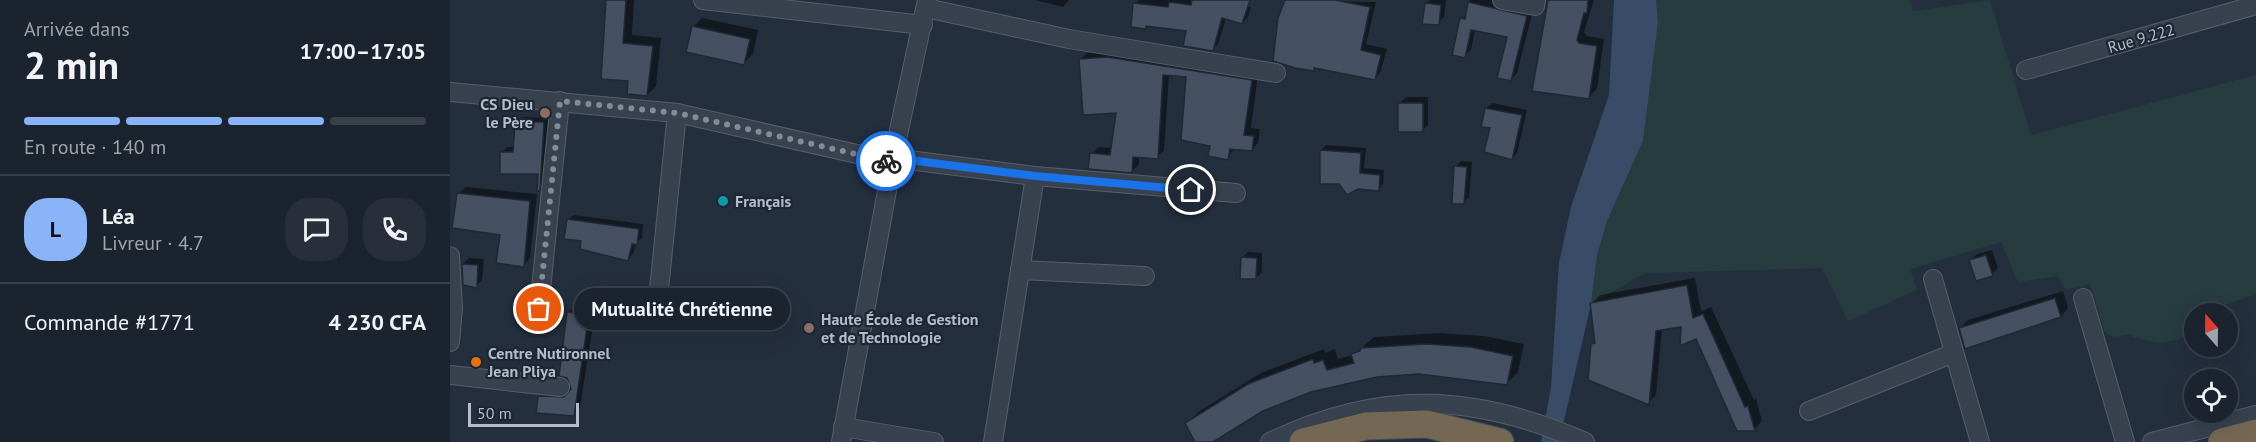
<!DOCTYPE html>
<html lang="fr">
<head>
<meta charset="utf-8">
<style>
  body { margin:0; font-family:"PT Sans",sans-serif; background:#282f3a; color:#f1f3f6; height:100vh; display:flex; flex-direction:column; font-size:22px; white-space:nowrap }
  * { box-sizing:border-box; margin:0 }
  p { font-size:20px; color:#a0a4aa }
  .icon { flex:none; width:33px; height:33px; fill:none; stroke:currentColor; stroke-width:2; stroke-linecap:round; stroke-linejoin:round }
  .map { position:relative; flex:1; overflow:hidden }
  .side { display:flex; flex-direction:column; background:#1b232e; width:450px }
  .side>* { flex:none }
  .needle { width:39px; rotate:340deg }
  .controls { position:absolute; left:1734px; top:303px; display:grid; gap:12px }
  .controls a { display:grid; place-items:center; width:54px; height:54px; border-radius:50%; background:#1b232e; box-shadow:0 6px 24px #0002,0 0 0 2px #39404a; font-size:30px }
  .scale { position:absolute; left:18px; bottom:15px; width:111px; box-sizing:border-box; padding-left:6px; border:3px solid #b4bcc9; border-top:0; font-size:16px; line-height:21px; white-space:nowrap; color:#b4bcc9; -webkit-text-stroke:4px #1d2633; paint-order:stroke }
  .pin { position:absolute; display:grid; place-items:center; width:51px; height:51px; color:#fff; margin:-26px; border:3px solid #fff; border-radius:50%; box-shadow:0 2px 6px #0007 }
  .courier { position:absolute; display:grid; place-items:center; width:60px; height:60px; margin:-30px; border:4px solid #1a73e8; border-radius:50%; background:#fff; color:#222; box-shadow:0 2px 8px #0007 }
  .bubble { position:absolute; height:42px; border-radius:21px; background:#1b232e; box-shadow:0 6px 24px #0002,0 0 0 2px #39404a; font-size:20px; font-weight:700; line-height:42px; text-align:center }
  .headline em { font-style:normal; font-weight:700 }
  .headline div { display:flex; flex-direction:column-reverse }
  .headline { display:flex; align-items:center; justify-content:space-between; height:102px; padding:0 24px }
  h1 { font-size:39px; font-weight:700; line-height:45px }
  .bar { display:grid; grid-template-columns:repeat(4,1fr); gap:9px 6px; align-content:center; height:72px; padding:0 24px }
  .bar i { height:8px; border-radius:4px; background:#39404a }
  .bar .on { background:#8ab4f8 }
  .bar p { grid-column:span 4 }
  .line { display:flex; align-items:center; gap:15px; padding:0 24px; border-top:2px solid #39404a }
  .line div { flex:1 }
  .round { display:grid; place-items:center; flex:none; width:63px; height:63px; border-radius:24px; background:#282f3a }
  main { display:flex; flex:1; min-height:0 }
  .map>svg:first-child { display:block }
  .green { fill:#263c3f }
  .water { fill:#394c67 }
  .shadow { fill:#0007 }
  .building { fill:#455162; stroke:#1f2835; stroke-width:1.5 }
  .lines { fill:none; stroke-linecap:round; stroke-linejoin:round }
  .minor-casing { stroke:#565f6c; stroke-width:20 }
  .highway-casing { stroke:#434c59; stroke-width:29 }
  .minor { stroke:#38414e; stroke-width:18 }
  .highway { stroke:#746855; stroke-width:27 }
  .done { stroke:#828b98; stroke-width:6; stroke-dasharray:0 10.8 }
  .route { stroke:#1a73e8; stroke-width:8 }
  .education-dot { fill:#8d6e63; stroke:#1d2633; stroke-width:2 }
  .culture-dot { fill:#0f9aa8; stroke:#1d2633; stroke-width:2 }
  .food-dot { fill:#e8710a; stroke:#1d2633; stroke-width:2 }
  .labels { text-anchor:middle; stroke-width:4.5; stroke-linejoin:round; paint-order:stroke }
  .street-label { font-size:16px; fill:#b4bcc9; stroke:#1d2633 }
  .poi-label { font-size:16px; font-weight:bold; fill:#b4bcc9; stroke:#1d2633; text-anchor:start }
</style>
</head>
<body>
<main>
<section class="side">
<div class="headline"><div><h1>2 min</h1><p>Arrivée dans</p></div><em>17:00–17:05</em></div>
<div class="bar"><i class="on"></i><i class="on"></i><i class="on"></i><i></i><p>En route · 140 m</p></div>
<div class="line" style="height:108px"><b class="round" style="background:#8ab4f8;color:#111">L</b><div><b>Léa</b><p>Livreur · 4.7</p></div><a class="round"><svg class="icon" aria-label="chat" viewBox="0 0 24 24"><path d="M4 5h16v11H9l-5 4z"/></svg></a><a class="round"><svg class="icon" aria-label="phone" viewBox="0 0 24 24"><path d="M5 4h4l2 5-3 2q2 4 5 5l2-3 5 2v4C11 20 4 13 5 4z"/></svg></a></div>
<div class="line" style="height:78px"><div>Commande #1771</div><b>4 230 CFA</b></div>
</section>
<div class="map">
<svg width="1806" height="442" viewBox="0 0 1806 442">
  <rect width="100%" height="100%" fill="#242f3e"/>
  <path class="green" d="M1206 0H1461L1463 11 1540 0 1581 135 1806 75V294L1768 307 1764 313 1744 314V332L1726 340 1706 343 1678 335 1664 337 1655 333 1640 284 1616 290 1608 276 1568 282 1551 242 1460 269 1467 290 1398 321 1372 268 1195 273 1141 304 1147 257 1157 221 1193 141 1208 22Z"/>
  <path class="water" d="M1164 0H1206L1208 22 1193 141 1157 221 1147 256 1141 304 1109 442H1091L1101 387 1109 263 1121 207 1159 95Z"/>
  <g class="shadow">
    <path d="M158 0H184L182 35 211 38 206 86 197 95 180 79Z"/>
    <path d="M585 0H619L613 7Z"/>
    <path d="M689 0H748L801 7 798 17 792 23 776 18 768 44 762 50 738 29 698 24 695 27 685 4Z"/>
    <path d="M836 0 926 2 916 44 937 49 930 73 924 79 866 67 863 70Z"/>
    <path d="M980 0H996L994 17 988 23 976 3Z"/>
    <path d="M1020 0H1049L1083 10 1067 73 1061 80 1059 36 1025 30 1021 50 1014 56 1012 19 1018 13Z"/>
    <path d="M1097 0H1144L1134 32 1137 36 1154 39 1147 89 1139 97Z"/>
    <path d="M252 18 308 30 303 54 294 63 243 27Z"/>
    <path d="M666 51 808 73 801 128 810 129 808 143 801 150 785 148 777 158 762 144 737 76 719 74 714 150 707 158 689 156V164L682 171 641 154 649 147 662 148 668 111 630 60 637 53Z"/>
    <path d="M956 97H978V125L972 131 950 103Z"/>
    <path d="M1042 103 1077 110 1067 153 1061 159 1042 127 1036 109Z"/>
    <path d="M72 117 99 118 94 184 89 189 90 172 52 153 57 147H65L67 123Z"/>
    <path d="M876 145 916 148 914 168 934 170 933 184 928 189 907 187 871 150Z"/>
    <path d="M1011 161 1022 162 1019 197 1013 203 1006 167Z"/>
    <path d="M16 187 87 194 80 258 73 266 52 234 8 194Z"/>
    <path d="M124 215 193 224 192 238 186 243 183 254 178 259 133 239 118 220Z"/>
    <path d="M1542 250 1548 268 1542 274 1521 260 1527 254Z"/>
    <path d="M798 252 812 253V272L806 278 792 258Z"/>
    <path d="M19 258 34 259 32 280 26 286 13 264Z"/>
    <path d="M1245 278 1251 311 1261 307 1304 400 1306 399 1312 421 1304 429 1247 337 1232 325 1212 328 1206 395 1198 403 1143 345 1146 341 1142 303 1150 295Z"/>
    <path d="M141 286 180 290 178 309 172 315 145 313 130 407 123 415 90 397 97 389 121 391 118 312 126 305 134 306 135 292Z"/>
    <path d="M1613 291 1618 308 1611 316 1510 328 1518 320Z"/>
    <path d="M989 333 1034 336 1074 344 1068 372 1057 383 969 373 927 376 878 385 813 410 760 442H747L737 423 748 412 811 373 874 349 875 353 885 349 888 359 903 355 924 337Z"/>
  </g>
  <g class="building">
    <path d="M156 0H176L173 43 203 46 197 96 177 94 178 81 151 79Z"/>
    <path d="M742 0H800L792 24 772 18 763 51 733 46 736 31 696 26V29L681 27 683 3 718 7 719 2 741 5Z"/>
    <path d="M835 0H885L920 7 911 50 931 55 925 80 864 68V71L845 68 823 61 828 18Z"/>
    <path d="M1098 0H1138L1137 13H1134L1127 40 1129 43 1147 46 1139 99 1082 91Z"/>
    <path d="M1018 2 1077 16 1061 81 1047 78 1057 37 1021 30 1015 58 1002 55 1010 18 1015 19Z"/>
    <path d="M975 3 991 5 989 25 972 24Z"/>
    <path d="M242 26 300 39 294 65 236 52Z"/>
    <path d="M657 57 802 80 794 135 804 136 802 151 780 149 778 160 758 156 760 146 731 140 736 77 713 75 708 159 683 157 682 173 638 169 640 153 660 155 666 113 633 115 629 59Z"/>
    <rect x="948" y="103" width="25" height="29"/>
    <path d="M1035 108 1072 115 1062 160 1034 152 1040 128 1031 127Z"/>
    <path d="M65 122H94L90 191H87L88 174H50V152H63Z"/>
    <path d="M870 150 911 153 910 173 930 175 929 191 908 189 897 195 889 184H870Z"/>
    <path d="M1004 166 1017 167 1014 204H1002Z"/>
    <path d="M7 193 80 201 74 267 46 263 50 235 2 228Z"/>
    <path d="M117 219 189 229 187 245 182 244 178 261 130 249 131 241 114 239Z"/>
    <path d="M1536 255 1543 276 1526 281 1519 260Z"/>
    <path d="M791 257 807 258 806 279H790Z"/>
    <path d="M12 264 28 265 27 288 13 285Z"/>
    <path d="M1237 285 1243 318 1253 314 1295 407 1298 406 1305 431H1287L1246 339 1230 346 1231 327 1206 331 1199 405 1138 380 1141 344 1145 343 1140 303Z"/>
    <path d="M134 291 174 295 172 317 132 313Z"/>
    <path d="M1605 298 1611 317 1515 349 1509 328Z"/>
    <path d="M117 312 139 314 124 416 86 413 88 396 114 397 121 389 117 378 109 376Z"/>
    <path d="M976 344 1021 347 1063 356 1057 385 969 374 927 377 861 392 813 411 763 442H745L735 423 798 384 863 359 864 363 873 360 877 370 904 363 901 354 910 351 911 348Z"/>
  </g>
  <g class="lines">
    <g class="minor-casing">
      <g id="minor">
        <path d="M253 0 473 25"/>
        <path d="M1052 0 1085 6 1086 0"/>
        <path d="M476 8 619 39 826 73"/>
        <path d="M1576 70 1806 5"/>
        <path d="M0 92 227 113 442 162"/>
        <path d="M443 158 585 176 786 193"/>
        <path d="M0 256 3 308 0 342"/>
        <path d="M570 270 695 276"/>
        <path d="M1483 279 1530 442"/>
        <path d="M1633 298 1675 442"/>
        <path d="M89 309 110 101"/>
        <path d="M207 309 227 113"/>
        <path d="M0 375 110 387"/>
        <path d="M1359 411 1504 353"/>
        <path d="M393 427 484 442"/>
        <path d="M391 442 443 158 477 0"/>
        <path d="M543 442 585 176"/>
        <path d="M820 442C930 389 1024 393 1135 442"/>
        <path d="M1702 442 1806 415"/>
      </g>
    </g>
    <g class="highway-casing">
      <g id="highway">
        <path d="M853 442 916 426 977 424 1050 442"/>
        <path d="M1772 442 1806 433"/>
      </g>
    </g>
    <use href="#minor" class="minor"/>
    <use href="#highway" class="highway"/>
  </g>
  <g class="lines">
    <path class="done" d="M89 309 110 101 227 113 436 161"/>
    <path class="route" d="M436 161 442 162 443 158 585 176 741 190"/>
  </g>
  <g class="education-dot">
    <circle cx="95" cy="113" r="6"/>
    <circle cx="359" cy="328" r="6"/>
  </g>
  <circle class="culture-dot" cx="273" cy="201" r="6"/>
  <circle class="food-dot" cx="26" cy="362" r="6"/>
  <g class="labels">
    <g class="street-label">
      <text transform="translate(1691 38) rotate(-16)" y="6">Rue 9.222</text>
    </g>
    <g class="poi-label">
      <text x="83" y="110" text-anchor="end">CS Dieu<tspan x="83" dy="18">le Père</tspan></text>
      <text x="285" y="207">Français</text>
      <text x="371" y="325">Haute École de Gestion<tspan x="371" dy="18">et de Technologie</tspan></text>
      <text x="38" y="359">Centre Nutironnel<tspan x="38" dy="18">Jean Pliya</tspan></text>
    </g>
  </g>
</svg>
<div class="controls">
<a><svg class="needle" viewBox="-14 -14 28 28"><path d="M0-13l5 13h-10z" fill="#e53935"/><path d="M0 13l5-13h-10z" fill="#a0a4aa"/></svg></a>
<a><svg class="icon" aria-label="locate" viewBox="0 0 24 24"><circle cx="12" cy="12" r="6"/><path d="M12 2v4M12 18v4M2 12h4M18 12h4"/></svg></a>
</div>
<div class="scale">50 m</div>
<div class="pin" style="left:89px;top:309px;background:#ea580c"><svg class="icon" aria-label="bag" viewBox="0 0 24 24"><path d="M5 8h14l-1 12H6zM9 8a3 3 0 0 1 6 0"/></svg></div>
<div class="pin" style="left:741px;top:190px;background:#1f2937"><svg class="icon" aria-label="home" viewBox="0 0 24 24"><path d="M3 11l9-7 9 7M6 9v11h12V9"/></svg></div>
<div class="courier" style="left:436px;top:161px"><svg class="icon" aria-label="bike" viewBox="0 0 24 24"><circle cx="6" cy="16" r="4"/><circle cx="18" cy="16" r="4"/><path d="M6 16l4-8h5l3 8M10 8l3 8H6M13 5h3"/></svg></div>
<div class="bubble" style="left:124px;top:288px;width:216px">Mutualité Chrétienne</div>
</div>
</main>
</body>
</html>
